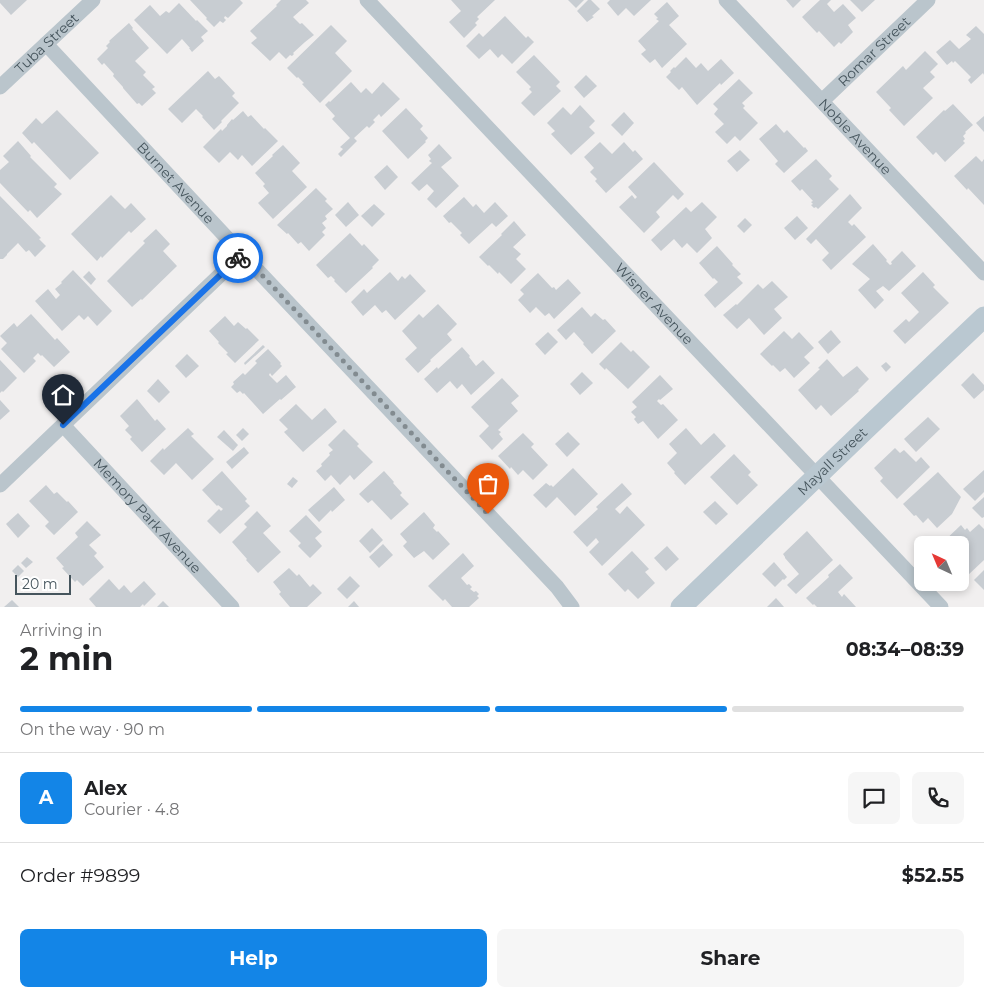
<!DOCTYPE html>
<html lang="en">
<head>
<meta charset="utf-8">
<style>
  body { margin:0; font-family:Montserrat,sans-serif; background:#f6f6f6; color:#202124; height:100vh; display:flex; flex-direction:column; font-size:19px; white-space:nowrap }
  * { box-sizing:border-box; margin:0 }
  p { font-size:16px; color:#757577 }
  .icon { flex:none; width:28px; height:28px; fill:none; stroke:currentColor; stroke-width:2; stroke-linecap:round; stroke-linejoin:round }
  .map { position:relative; height:607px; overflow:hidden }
  .panel { display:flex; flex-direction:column; background:#fff; flex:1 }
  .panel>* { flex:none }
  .needle { width:32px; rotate:316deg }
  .buttons { position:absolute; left:914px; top:536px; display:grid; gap:10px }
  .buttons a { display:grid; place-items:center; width:55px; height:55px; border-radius:8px; background:#fff; box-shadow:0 2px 8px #0003; font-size:25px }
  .scale { position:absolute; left:15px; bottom:12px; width:56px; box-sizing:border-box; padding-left:5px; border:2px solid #46555d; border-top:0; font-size:14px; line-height:18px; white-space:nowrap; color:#46555d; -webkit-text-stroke:4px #fff; paint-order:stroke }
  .pin { position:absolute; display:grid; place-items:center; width:42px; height:42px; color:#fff; margin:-51px -21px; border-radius:50% 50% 50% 0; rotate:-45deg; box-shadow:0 0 5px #0007 }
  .pin .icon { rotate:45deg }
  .courier { position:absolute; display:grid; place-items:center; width:50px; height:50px; margin:-25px; border:4px solid #1a73e8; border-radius:50%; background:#fff; color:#222; box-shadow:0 1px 6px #0007 }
  .headline em { font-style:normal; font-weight:700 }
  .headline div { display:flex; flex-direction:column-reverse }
  .headline { display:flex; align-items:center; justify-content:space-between; height:85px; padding:0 20px }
  h1 { font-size:32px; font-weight:700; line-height:38px }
  .bar { display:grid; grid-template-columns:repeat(4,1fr); gap:8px 5px; align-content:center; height:60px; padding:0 20px }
  .bar i { height:6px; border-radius:4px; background:#e0e0e0 }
  .bar .selected { background:#1385e7 }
  .bar p { grid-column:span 4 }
  .line { display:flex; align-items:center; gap:12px; padding:0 20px; border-top:1px solid #e0e0e0 }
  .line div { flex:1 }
  .round { display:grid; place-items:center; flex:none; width:52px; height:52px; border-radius:8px; background:#f6f6f6 }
  .action { display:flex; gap:10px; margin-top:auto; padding:10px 20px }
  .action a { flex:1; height:58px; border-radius:8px; background:#1385e7; color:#fff; font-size:20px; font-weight:700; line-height:58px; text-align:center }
  .action a+a { background:#f6f6f6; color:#202124 }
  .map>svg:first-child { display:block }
  .building { fill:#c8cdd2 }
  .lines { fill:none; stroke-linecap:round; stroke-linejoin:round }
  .street { stroke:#bac5cc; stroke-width:15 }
  .secondary { stroke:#bac8d1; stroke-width:21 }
  .done { stroke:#828b90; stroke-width:5; stroke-dasharray:0 9 }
  .route { stroke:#1a73e8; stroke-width:6 }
  .labels { text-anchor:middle; stroke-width:4; stroke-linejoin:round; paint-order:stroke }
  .street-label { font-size:14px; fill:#46555d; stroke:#fff }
</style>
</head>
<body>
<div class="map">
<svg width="984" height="607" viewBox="0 0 984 607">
  <rect width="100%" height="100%" fill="#f1efef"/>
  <g class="building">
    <path d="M0 0H27L11 15 0 3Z"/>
    <path d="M190 0H240L243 3 228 18 225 16 224 18 226 20 223 23 220 21 214 27 206 19 207 18Z"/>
    <path d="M281 0H306L309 3 293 17 300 24 302 23 314 35 305 42 293 53 294 54 292 56 290 55 286 59 279 52 270 61 251 43 257 38 250 31 277 6 276 5Z"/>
    <path d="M451 0H495L477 17 479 19 475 23 477 25 464 38 449 22 461 11Z"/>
    <path d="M568 0H584L576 8Z"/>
    <path d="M588 0H591L600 9 592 16 594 17 587 22 577 11Z"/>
    <path d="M610 0H651L634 16 626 8 618 16 607 3Z"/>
    <path d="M786 0H801L793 8Z"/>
    <path d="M820 0H831L827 4 834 12 843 4 856 18 848 25 853 32 841 44 839 42 834 47 819 31 817 33 802 17Z"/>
    <path d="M850 0H875L862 12Z"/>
    <path d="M667 2 679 16 669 25 687 44 662 68 655 59 650 63 641 54 646 50 638 41 659 21 656 19 658 18 654 14Z"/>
    <path d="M179 3 196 21 197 20 208 31 201 37 204 41 192 52 189 48H190L182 39 167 54 134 20 150 5 160 16 166 11 169 13Z"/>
    <path d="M505 16 526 38 528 36 534 42 512 64 502 54 498 58 490 49 479 59 466 46 479 33 483 37Z"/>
    <path d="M129 23 133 28 132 29 149 48 135 61 146 72 143 75 155 87 152 89 156 93 142 106 139 103 137 104 123 88V87L113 76 114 74 104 63 102 65 97 59 108 48 106 46 110 42 109 41Z"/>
    <path d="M331 25 347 41 335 53 352 71 320 103 302 84 304 83 298 77 297 78 287 68Z"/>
    <path d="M976 26 984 34V75L983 73 971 84 968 80 971 77 955 61 953 63 952 61 947 65 936 52 950 40 959 49 971 39 966 35Z"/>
    <path d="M925 51 938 64 930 72 935 77 923 88 933 98 904 126 889 110 891 108 876 92 903 66 906 70Z"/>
    <path d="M534 55 560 82 556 86 561 91 534 116 521 103 532 92 529 89 531 87 516 72Z"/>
    <path d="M686 57 696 68 701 63 708 71 721 59 734 73 721 85 720 83 697 105 682 87 679 90 666 77 671 72 670 71 674 67 675 68Z"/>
    <path d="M208 71 215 79 219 76 235 93 232 96 239 103 221 121 222 122 214 130 202 117 203 116 196 109 182 123 168 109Z"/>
    <path d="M586 75 597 86 584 98 574 87Z"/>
    <path d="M739 79 753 93 742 103 745 106 743 108 758 123 740 141 735 136 727 144 715 132 724 124 714 114 718 109 713 104Z"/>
    <path d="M351 82 361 93 366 88 372 94 383 82 400 99 381 117 379 114 373 120 375 122 369 128 367 126 354 138 357 141 341 157 338 154 343 149 340 147 350 138 332 119 335 116 325 105 329 101 330 102Z"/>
    <path d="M953 104 973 125 965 132 966 133 963 136 965 139 963 141 965 143 945 162 936 152 933 155 916 137 944 110 945 111Z"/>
    <path d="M580 105 595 121 589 127 595 133 571 155 551 134 555 131 547 123 563 107 571 115Z"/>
    <path d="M406 108 423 126 420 129 428 138 425 141 426 142 408 159 382 131Z"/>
    <path d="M57 110 99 153 70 180 34 142 32 144 22 133 36 118 42 124Z"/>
    <path d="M243 111 248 117 251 115 264 129 265 128 278 141 252 166 242 155 238 160 230 152 219 163 203 147 221 129 222 131 227 126V125L232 119 233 120Z"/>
    <path d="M624 112 634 123 622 136 611 125Z"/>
    <path d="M984 116V132L976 123Z"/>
    <path d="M776 124 784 133 787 130 804 148 805 147 808 151 784 173 775 164 778 161 759 139Z"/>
    <path d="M18 141 31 156 30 157 57 184 54 187 62 194 37 218 30 210 28 212 0 183V170L9 162 3 156Z"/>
    <path d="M600 142 612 154 624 142 633 152 635 150 643 159 606 193 595 181 597 179 590 172 594 168 584 157Z"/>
    <path d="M439 144 452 158 441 167 459 186 436 208 427 199 434 191 427 184 419 191 411 183 432 163 429 161 431 159 428 155Z"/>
    <path d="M283 145 300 163 292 171 307 187 273 219 258 203 269 193 263 186 265 184 255 173 273 156 272 155Z"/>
    <path d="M740 150 750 160 737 172 727 161Z"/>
    <path d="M976 156 982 162 984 159V205L968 188 967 190 954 176Z"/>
    <path d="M816 159 832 176 829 179 839 189 818 209 816 207 814 208 811 205 813 204 811 202 813 201 802 189 800 191 791 181Z"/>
    <path d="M654 162 684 194 678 200 673 195 656 212 660 217 644 233 619 207 632 195 635 199 637 197 628 187Z"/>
    <path d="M387 165 398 177 385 190 374 177Z"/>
    <path d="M316 188 327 199 325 201 333 209 325 216 327 219 322 223 326 228 322 232 325 235 309 251 301 242 298 244 288 233 287 234 277 225Z"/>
    <path d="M850 194 862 208 848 222 852 226 854 224 866 237 831 270 822 260 829 253 816 239 811 244 806 239Z"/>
    <path d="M111 195 125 209 131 203 146 219 131 233 129 231 102 258 101 256 97 261 71 234Z"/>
    <path d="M0 196 41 238 39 239 46 246 35 257 29 250 26 252 18 243 7 254V255L3 259H0Z"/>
    <path d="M464 197 473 207 476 204 484 213 495 202 508 216 496 227 492 223 469 244 460 235 462 233 451 222 449 223 443 216Z"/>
    <path d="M348 202 359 215 346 227 335 215Z"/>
    <path d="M702 202 717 217 705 229 712 238 697 253 687 243 682 248 674 239 661 251 651 240 686 207 691 212Z"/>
    <path d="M374 204 385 214 372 227 361 216Z"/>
    <path d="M797 216 808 228 795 240 784 228Z"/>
    <path d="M745 218 752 225 744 233 737 226Z"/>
    <path d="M514 221 526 235 513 247 521 254 516 259 526 269 511 284 499 272 498 274 489 265 488 266 479 257 502 235 501 234Z"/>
    <path d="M156 229 170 244 163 251 177 266 142 300 141 299 132 307 107 281 145 243 143 241Z"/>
    <path d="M350 233 362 246 364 244 379 260 372 267 373 268 346 293 334 281 335 280 331 276 328 278 316 265Z"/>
    <path d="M873 244 887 260 886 261 890 265 892 264 891 262 902 251 916 266 889 291 883 286 876 291 884 300 875 309 858 290 870 279 852 264Z"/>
    <path d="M717 246 733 264 732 265 741 274 737 277 743 283 715 308 704 295 718 282 714 278 713 279 699 263Z"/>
    <path d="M73 270 112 311 97 326 88 316 84 320 79 315 62 331 35 301 48 289 56 299 60 295 55 289 62 283 61 282Z"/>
    <path d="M89 271 96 279 91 285 83 277Z"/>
    <path d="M390 272 398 281 402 276 405 279 410 274 426 291 395 320 386 310 382 313 375 305 363 316 351 302 364 289 367 293Z"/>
    <path d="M923 272 935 285 933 287 949 303 905 344 893 331 906 319 909 322 919 312 901 293Z"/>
    <path d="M538 273 552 288 554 287 556 290 568 279 581 293 554 319 549 313 545 316 536 307 530 313 518 300 524 294 520 290Z"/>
    <path d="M772 281 788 297 774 309 782 318 764 335 749 318 737 329 723 315 736 304 737 305 758 284 763 289Z"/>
    <path d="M438 304 457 324 447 334 452 340 430 360 431 361 418 373 405 359 417 348 402 331 419 314 423 318Z"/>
    <path d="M582 307 591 317 595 313 603 320 605 319 616 331 592 354 583 344 584 343 574 332 566 340 557 330Z"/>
    <path d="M31 314 55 340 57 338 70 352 54 367 42 355 41 356 38 353 33 358 36 361 24 373 1 349 7 343 0 336 14 323 17 327Z"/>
    <path d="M225 316 234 326 238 322 246 329 247 328 259 340 235 363 226 354 228 353 218 343 219 342 209 331Z"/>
    <path d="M831 330 841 342 828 354 818 342Z"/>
    <path d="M784 331 792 339 799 332 814 348 804 357 810 363 794 378 785 368 780 372 773 365 772 366 760 354Z"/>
    <path d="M548 332 558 342 545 355 535 344Z"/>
    <path d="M621 342 631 352 633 350 650 367 628 389 606 368 605 370 599 364Z"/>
    <path d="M263 345 265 347 245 365 244 363Z"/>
    <path d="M462 347 470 356 469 357 476 366 483 360 495 373 471 395 462 384 457 389 450 381 437 393 424 379 437 367 438 369Z"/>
    <path d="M268 349 281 363 280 364 282 366 272 376 270 373 269 375 277 383 286 375 296 387 281 400 280 399 263 414 244 393 243 394 240 391 237 393 231 387 234 384 233 382 243 373 245 375 257 363 255 361Z"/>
    <path d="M187 354 199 366 186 378 175 366Z"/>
    <path d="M827 359 843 377 857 366 869 379 858 390 859 391 831 416 821 405 816 410 798 390 820 369 818 368Z"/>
    <path d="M0 360 17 378 3 392 2 391 0 393Z"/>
    <path d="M886 362 891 367 886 372 881 366Z"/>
    <path d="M582 372 593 383 580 395 570 384Z"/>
    <path d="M973 373 984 385V390L974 399 961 385Z"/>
    <path d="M660 375 673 389 660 400 659 399 657 401 661 405 663 404 678 420 658 439 643 421 638 424 634 419 636 417 631 412 637 407 632 402Z"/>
    <path d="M502 378 519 396 511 403 518 411 498 430 501 432 499 434 503 439 492 450 479 436 489 426 471 407Z"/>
    <path d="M158 379 170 392 159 403 147 391Z"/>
    <path d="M137 399 155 421 157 419 166 429 142 452 130 439 132 437 125 430 129 426 120 416Z"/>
    <path d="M0 400 10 411 0 420Z"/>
    <path d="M296 404 312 420 325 408 337 422 303 452 284 432 288 429 279 420Z"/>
    <path d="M928 417 940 429 916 452 904 439Z"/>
    <path d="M188 428 194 434 191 436 214 459 192 480 176 463 164 475 150 461 163 448 164 450Z"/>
    <path d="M243 428 249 434 242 441 236 435Z"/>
    <path d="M686 428 701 445 714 433 726 446 685 485 674 473 675 472 667 463 677 453 669 444Z"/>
    <path d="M344 429 359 444 357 446 373 462 354 480 350 475 340 485 331 475 325 481 316 471 322 466 321 464 330 455 329 453 333 450 328 445Z"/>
    <path d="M224 430 238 445 233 451 217 437Z"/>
    <path d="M568 432 580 444 567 457 555 444Z"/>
    <path d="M523 433 534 444 531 447 548 465 533 480 523 470 518 475 511 467 510 469 498 456Z"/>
    <path d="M244 447 249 453 232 469 226 462Z"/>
    <path d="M895 448 900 453 904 450 916 462 921 457 930 467 897 499 880 481 883 478 874 468Z"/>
    <path d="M734 454 751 472 748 475 758 485 737 505 710 477Z"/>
    <path d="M573 468 598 494 575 516 557 497 546 508 533 495 546 483 550 486 551 485 553 487Z"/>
    <path d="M984 470V492L975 501 963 489Z"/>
    <path d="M222 471 247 499 245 501 250 506 220 534 207 521 219 509 221 511 223 509 218 505 217 506 202 490Z"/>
    <path d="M384 471 394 482 393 483 402 493 400 495 409 504 391 520 372 500 368 503 359 494Z"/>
    <path d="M938 472 961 497 952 514 937 528 928 518 923 523 916 515 914 516 903 504Z"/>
    <path d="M293 477 298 481 292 488 287 484Z"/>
    <path d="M622 483 632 494 615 509 620 514 627 506 645 525 602 566 589 552 599 542 596 538 587 547 573 532 598 509 596 507Z"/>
    <path d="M46 485 54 494 57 492 67 502 68 501 78 512 54 535 45 526 49 522 29 501Z"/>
    <path d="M334 487 345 500 332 512 331 510 319 522 308 510Z"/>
    <path d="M984 497V517L982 518 972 508Z"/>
    <path d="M715 501 728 514 716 525 703 512Z"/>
    <path d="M257 511 271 526 263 533 281 552 258 573 246 560 247 559 232 542 247 527 244 524Z"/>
    <path d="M424 512 435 525 433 528 437 532 438 531 450 544 433 560 424 551 414 558 403 546 407 542 400 534Z"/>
    <path d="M18 513 30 526 18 538 6 524Z"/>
    <path d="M306 515 322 532 315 538 322 546 310 558 298 546 301 543 289 531Z"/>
    <path d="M87 521 101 535 89 545 97 553 94 556 104 567 83 586 77 580 75 582 62 568 64 567 56 558 78 537 75 533Z"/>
    <path d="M979 524 984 529V560L967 576 960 567V545H943L941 544 961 525 965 530 967 528 970 532Z"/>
    <path d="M372 528 383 540 370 553 359 541Z"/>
    <path d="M807 531 833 560 796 594 787 585 799 574 785 558V557L783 554Z"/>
    <path d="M383 544 393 555 379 568 369 557Z"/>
    <path d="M667 546 679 559 666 571 654 558Z"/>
    <path d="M632 551 649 569 645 572 655 583 638 599 628 589 625 592 608 574Z"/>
    <path d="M463 553 474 566 461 578 467 585 469 584 472 587 470 589 474 592 476 591 479 594 477 596 479 598 469 607H452L445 599 443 601 428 586Z"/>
    <path d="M27 557 33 562 26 568 21 563Z"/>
    <path d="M774 562 787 577 784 580 783 579 775 587 762 574Z"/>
    <path d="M840 564 853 578 838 592 842 597 844 594 856 607H817L814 604 813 605 806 598 829 577 828 575Z"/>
    <path d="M18 565 24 571 18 577 12 571Z"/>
    <path d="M289 568 297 576 299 574 310 587 313 584 322 593 307 607H290L279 594 281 592 273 582Z"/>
    <path d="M984 570V590L974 580Z"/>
    <path d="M350 576 360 586 347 599 337 589Z"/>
    <path d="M109 579 119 590 124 585 131 593 144 581 156 594 144 606 143 604 140 607H96L89 599Z"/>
    <path d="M776 598 784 607H767Z"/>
    <path d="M12 600 19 607H4Z"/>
    <path d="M163 601 169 607H157Z"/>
    <path d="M354 601 359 607H348Z"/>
  </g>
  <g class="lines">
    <g class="street">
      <path id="s1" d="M367 0 941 607"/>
      <path id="s2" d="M726 0 984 273"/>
      <path id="s3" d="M46 44 242 254 557 587 572 607"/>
      <path id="s4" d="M0 87 93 0"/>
      <path id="s5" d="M822 101 928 0"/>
      <path id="s6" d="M63 425 232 607"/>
      <path d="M0 485 242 254"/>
    </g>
    <path class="secondary" id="s7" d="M681 607 868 427 984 317"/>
  </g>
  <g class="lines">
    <path class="done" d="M238 258 242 254 488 514"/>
    <path class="route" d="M63 425 238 258"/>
  </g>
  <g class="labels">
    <g class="street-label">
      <text dy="5" stroke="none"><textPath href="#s4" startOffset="64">Tuba Street</textPath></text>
      <text dy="5" stroke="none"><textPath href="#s5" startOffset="72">Romar Street</textPath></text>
      <text dy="5" stroke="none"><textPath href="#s2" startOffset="188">Noble Avenue</textPath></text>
      <text dy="5" stroke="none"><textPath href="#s3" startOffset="190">Burnet Avenue</textPath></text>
      <text dy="5" stroke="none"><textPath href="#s1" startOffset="418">Wisner Avenue</textPath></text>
      <text dy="5" stroke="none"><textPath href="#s7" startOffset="210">Mayall Street</textPath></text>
      <text dy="5" stroke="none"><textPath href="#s6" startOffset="124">Memory Park Avenue</textPath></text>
    </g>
  </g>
</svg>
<div class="buttons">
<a><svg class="needle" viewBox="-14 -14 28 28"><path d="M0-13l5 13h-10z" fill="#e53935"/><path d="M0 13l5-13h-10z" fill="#757577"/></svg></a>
</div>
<div class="scale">20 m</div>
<div class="pin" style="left:488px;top:514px;background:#ea580c"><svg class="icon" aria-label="bag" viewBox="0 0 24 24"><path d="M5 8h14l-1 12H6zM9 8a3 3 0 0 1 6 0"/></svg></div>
<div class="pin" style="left:63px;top:425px;background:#1f2937"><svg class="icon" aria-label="home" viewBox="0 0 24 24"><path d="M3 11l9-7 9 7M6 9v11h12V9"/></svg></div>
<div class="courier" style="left:238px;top:258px"><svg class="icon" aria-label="bike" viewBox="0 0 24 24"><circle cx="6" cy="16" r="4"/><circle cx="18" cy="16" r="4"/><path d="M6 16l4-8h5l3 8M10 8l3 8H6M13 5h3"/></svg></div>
</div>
<section class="panel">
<div class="headline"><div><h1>2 min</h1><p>Arriving in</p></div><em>08:34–08:39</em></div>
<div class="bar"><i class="selected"></i><i class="selected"></i><i class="selected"></i><i></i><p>On the way · 90 m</p></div>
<div class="line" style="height:90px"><b class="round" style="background:#1385e7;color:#fff">A</b><div><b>Alex</b><p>Courier · 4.8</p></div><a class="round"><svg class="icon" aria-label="chat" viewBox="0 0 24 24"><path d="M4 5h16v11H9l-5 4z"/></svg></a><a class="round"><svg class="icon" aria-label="phone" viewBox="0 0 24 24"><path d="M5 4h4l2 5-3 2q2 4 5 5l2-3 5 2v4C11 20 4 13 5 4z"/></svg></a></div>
<div class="line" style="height:65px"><div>Order #9899</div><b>$52.55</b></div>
<div class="action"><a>Help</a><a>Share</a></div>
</section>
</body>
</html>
